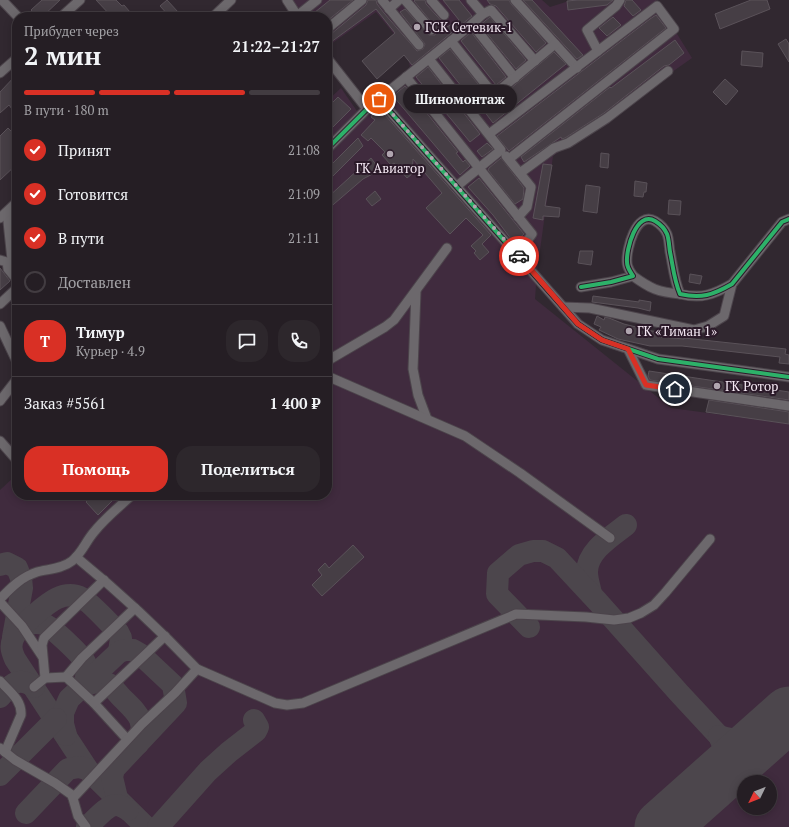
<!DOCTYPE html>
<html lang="ru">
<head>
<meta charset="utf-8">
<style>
  body { margin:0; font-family:"PT Serif",serif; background:#2d272c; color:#f1f3f6; height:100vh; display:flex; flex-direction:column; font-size:15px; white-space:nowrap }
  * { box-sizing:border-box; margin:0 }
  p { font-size:13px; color:#a3a2a6 }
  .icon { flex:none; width:22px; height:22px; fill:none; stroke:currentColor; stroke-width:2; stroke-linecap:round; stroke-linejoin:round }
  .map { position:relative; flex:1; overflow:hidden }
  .panel { position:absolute; left:12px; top:12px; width:320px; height:488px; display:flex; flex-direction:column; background:#251e24; border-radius:16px; box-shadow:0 2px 10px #0003,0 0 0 1px #423c41 }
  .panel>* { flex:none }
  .needle { width:26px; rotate:227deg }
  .controls { position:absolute; left:737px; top:775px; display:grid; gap:8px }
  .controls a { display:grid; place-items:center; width:40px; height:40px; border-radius:50%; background:#251e24; box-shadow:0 2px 10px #0003,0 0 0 1px #423c41; font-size:20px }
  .pin { position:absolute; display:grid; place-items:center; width:34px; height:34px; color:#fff; margin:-17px; border:2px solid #fff; border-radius:50%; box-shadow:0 1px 4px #0007 }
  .courier { position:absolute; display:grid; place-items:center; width:40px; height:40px; margin:-20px; border:3px solid #d93025; border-radius:50%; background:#fff; color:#222; box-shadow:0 1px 5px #0007 }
  .bubble { position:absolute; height:28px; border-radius:14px; background:#251e24; box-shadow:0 2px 10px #0003,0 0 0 1px #423c41; font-size:13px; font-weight:700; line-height:28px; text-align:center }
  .overview em { font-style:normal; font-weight:700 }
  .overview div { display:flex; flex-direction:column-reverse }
  .overview { display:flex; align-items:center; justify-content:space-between; height:68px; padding:0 12px }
  h1 { font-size:26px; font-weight:700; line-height:30px }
  .bar { display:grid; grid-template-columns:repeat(4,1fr); gap:6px 4px; align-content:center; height:48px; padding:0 12px }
  .bar i { height:5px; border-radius:3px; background:#423c41 }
  .bar .active { background:#d93025 }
  .bar p { grid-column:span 4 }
  .line { display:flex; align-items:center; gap:10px; padding:0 12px; border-top:1px solid #423c41 }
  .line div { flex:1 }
  .round { display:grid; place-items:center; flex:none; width:42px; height:42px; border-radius:16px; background:#2d272c }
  ol { padding:0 12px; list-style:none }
  li { display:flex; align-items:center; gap:12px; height:44px }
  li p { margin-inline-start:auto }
  li .icon { padding:4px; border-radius:50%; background:#d93025; color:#fff; stroke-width:4 }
  li:last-child { color:#a3a2a6 }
  li i { width:22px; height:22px; border:2px solid #423c41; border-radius:50% }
  .primary-button { display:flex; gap:8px; margin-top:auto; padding:8px 12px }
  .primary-button a { flex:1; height:46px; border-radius:16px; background:#d93025; color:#fff; font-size:16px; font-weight:700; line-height:46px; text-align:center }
  .primary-button a+a { background:#2d272c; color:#f1f3f6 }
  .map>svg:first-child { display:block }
  .built { fill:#402b3e; fill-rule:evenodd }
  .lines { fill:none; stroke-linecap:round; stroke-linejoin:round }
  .taxiway { stroke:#4c464c; stroke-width:22 }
  .runway { stroke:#4c464c; stroke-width:55 }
  .building { fill:#463e45; stroke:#5a5259 }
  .minor-casing { stroke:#4c444b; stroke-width:11 }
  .minor { stroke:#6c686c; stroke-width:9 }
  .cycleway-casing { stroke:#2b1a29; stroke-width:6 }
  .cycleway { stroke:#2db169; stroke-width:4 }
  .done { stroke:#b0a5af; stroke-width:4; stroke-dasharray:0 7.2 }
  .route { stroke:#d93025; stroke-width:5 }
  .poi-dot { fill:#b0a5af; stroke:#2b1a29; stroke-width:1.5 }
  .labels { text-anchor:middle; stroke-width:4; stroke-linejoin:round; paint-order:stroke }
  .poi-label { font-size:13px; fill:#f5e9f4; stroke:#2b1a29; text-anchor:start }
</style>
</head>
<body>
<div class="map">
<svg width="789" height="827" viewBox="0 0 789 827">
  <rect width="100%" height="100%" fill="#312830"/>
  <path class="built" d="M291 0H542L550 7 572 0H656L692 58 553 156 537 272 535 299 671 408 789 424V827H0V490L15 476 17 477V495H40L43 497 45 495H327V101L341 88 357 111 410 68 409 62 412 56 376 12 327 47V17H302ZM744 782H770V808H744Z"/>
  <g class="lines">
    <g class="taxiway">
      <path d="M0 565 7 563 17 568 21 578 22 588 13 637"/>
      <path d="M591 594C590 587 587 580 587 572 587 551 612 536 626 525"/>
      <path d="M22 626C29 623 36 622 44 624 52 627 83 656 86 664 89 672 85 678 84 686 91 683 101 680 109 684 113 687 118 694 122 698 138 714 147 720 138 744"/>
      <path d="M529 627 497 594 498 573 519 555 533 551H543L557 558 598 602 679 693 719 736C728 751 722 765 715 779"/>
      <path d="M119 652 121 638 118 632C111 625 89 601 82 598 62 588 45 606 31 618 25 624 16 631 13 639 10 647 12 652 15 659L88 770 146 827"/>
      <path d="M0 697C11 684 18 676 34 687"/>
      <path d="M66 735 63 724V713L69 699 119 652 125 650H133L140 654 173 685 176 703 114 769 112 777 117 798"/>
      <path d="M719 736C739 742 748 742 766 734"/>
      <path d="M0 775 56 719"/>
      <path d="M26 813 68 769 79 767 87 769"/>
      <path d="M87 827C94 821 107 805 116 805 121 805 125 808 128 810"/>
      <path d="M158 827 208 771 229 752 256 731 258 727 254 720"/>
    </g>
    <path class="runway" d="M662 827 789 714"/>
  </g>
  <g class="building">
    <path d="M42 0H60L42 17H38L31 10Z"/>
    <path d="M96 0H116L122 6 124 5 130 12 125 17H112Z"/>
    <path d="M167 0 178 12 173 17H170L160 6Z"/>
    <path d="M330 0H353L327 21V17H309Z"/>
    <path d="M368 0H376L377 4 384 13 417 51 423 49 425 44 400 12 405 9 429 35H435L437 29 414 1 415 0H425L426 4 447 27 459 20 443 0H459L472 16 412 65 404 55 377 79 362 61 395 33 376 9 327 45V35L331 34 366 5Z"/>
    <path d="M487 0H509L511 4 546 43 536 52 496 6 490 4Z"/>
    <path d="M523 0H532L583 55 577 59Z"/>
    <path d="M578 0H613L607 5 568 10 567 1Z"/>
    <path d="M626 0H632L641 10 633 16 624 6Z"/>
    <path d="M751 0H767L770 9 720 29 715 14Z"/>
    <path d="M656 15 666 28 509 151 508 150 497 136 650 19Z"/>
    <path d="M490 17 526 60 516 69 480 25Z"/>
    <path d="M613 17 621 25 607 36 599 28Z"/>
    <path d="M471 32 506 77 496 85 461 41Z"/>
    <path d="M786 39 789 44V62L778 44Z"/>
    <path d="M675 40 684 53 669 65 664 66 604 113 565 138 562 139 561 137 524 162 521 157 610 87 611 88Z"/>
    <path d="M450 49 486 94 481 98 479 96 473 101 439 58Z"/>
    <path d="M742 51 763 53 762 67 741 65Z"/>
    <path d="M554 52 566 64 493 123 484 111Z"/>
    <path d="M428 67 480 134 470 142 416 77Z"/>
    <path d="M17 74V104L12 109 9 105 0 113V92Z"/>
    <path d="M725 79 738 91 726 105 713 92Z"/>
    <path d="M405 86 458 152 456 153 463 162 465 160 470 166 460 175 393 96Z"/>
    <path d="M338 97 351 109 327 133V108Z"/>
    <path d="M374 112 385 115 491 235 482 244 489 252 480 260 474 253 476 251 471 246 483 235 466 218 450 234 426 208 442 193 413 159 412 174 407 178 394 163 391 165 382 155 385 152 371 138 368 141 361 135 375 120 371 117Z"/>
    <path d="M8 128 17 137V164L0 180V136Z"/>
    <path d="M358 138 363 146 327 182V169Z"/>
    <path d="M487 143 493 149 482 157 477 151Z"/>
    <path d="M601 153 609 154 608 168 600 167Z"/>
    <path d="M371 158 380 170 363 179 327 210V198Z"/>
    <path d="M501 158 524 188 523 199 515 204 488 170 489 168Z"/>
    <path d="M543 164 552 165 545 206 560 208 559 217 543 216V220L533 218Z"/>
    <path d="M479 178 524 234 514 243 493 215 468 187Z"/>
    <path d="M635 181 647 183 646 192H644L643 197 634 196Z"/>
    <path d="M586 185 600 187 597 213 583 211Z"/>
    <path d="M375 191 381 199 372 206 366 199Z"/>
    <path d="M669 200 681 201 680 215 668 214Z"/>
    <path d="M580 251H593L591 265 578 263Z"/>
    <path d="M0 268 10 281 0 290Z"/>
    <path d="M690 274 702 276 700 284 689 282Z"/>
    <path d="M593 296 639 302V300L651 302 650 311 638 308 592 302Z"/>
    <path d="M597 316 604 320 605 317 609 318 624 324 652 331 661 332V337L684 339V338L786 349 785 354 789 355V364L779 363 780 357 682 346H650L618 339 599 330 601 327 594 324Z"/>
    <path d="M649 371 789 392V400L650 380 648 376Z"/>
    <path d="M709 400 789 412V424L706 412Z"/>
    <path d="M93 495H118L98 515 86 502Z"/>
    <path d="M353 545 364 557 322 596 312 585 322 575 318 570 325 563 329 568Z"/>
  </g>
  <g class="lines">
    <g class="minor-casing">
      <g id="minor">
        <path d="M2 0 18 17"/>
        <path d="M287 0 298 17"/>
        <path d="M382 0 419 45"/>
        <path d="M405 0 431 30"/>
        <path d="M431 0 444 15"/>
        <path d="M515 0 577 68"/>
        <path d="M389 9 399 0"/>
        <path d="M483 14 491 10 535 61"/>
        <path d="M297 16 317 0"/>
        <path d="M61 17 80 0"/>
        <path d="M213 17 231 0"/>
        <path d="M472 24 515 78"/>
        <path d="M327 29 362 0"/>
        <path d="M451 41 494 95"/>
        <path d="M598 51 587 30 616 6 620 0"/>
        <path d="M327 58 367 109"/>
        <path d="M429 59 501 150 457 186"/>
        <path d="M0 73 17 58"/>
        <path d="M406 77 532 234 517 255"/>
        <path d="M379 99 472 24 483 14 471 0"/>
        <path d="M472 113 555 44"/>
        <path d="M489 134 657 6 674 29 509 159"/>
        <path d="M327 149 367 109 379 99 578 324 602 340 658 359 789 377"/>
        <path d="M506 156 531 187 527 207 518 217"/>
        <path d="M520 173 554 148 568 143 607 118 668 71"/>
        <path d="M7 212 12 260"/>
        <path d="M0 218 17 202"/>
        <path d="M0 260 7 262 8 269 17 280"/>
        <path d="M633 276C651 289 658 292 680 294"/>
        <path d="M581 287 611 282 633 276C630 271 627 268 627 262 626 250 636 210 655 221 660 224 664 227 667 234 669 239 669 246 670 252 673 266 674 280 680 294 701 299 713 295 732 284L782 222 789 219"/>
        <path d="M416 292 413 369 418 395 427 419"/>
        <path d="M0 304 17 288"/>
        <path d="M563 307 590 308 694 330 708 326 724 316 732 284"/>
        <path d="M0 326 17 362"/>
        <path d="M628 349 646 385 789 406"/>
        <path d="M327 361 385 327 394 320 447 248"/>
        <path d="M327 376 465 436 520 473 610 538"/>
        <path d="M0 401 17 379"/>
        <path d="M0 441 15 458"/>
        <path d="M76 557C119 592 159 629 197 669"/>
        <path d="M0 599C11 588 21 577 37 572 48 569 62 569 72 561 82 553 86 541 94 532 105 518 119 507 132 495"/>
        <path d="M0 602 22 626 42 656"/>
        <path d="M66 677 82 658 135 608"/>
        <path d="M45 678 42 645 44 638 104 580"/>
        <path d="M0 681C10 692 22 700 21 715L5 752"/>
        <path d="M34 687 45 678 66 677 94 703 127 739"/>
        <path d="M94 703 165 636"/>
        <path d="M0 748 15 760 55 783 72 795 78 816 86 827"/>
        <path d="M73 798 142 724 175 693 197 669 275 703 287 705 303 703 516 614 586 617 614 620 629 618 641 613 654 605 665 593 710 539"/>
      </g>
    </g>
    <use href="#minor" class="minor"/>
    <g class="cycleway-casing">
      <g id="cycleway">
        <path d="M327 149 367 109 379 99 578 324 602 340 658 359 789 377"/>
        <path d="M581 287 611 282 633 276C630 271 627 268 627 262 626 250 636 210 655 221 660 224 664 227 667 234 669 239 669 246 670 252 673 266 674 280 680 294 701 299 713 295 732 284L782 222 789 219"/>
      </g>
    </g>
    <use href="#cycleway" class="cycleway"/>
  </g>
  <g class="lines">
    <path class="done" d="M379 99 519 256"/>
    <path class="route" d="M519 256 578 324 602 340 628 349 646 385 675 389"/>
  </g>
  <g class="poi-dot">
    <circle cx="417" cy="27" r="4"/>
    <circle cx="390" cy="154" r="4"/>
    <circle cx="629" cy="331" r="4"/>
    <circle cx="717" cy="386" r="4"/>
  </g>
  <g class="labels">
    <g class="poi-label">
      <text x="425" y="32">ГСК Сетевик-1</text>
      <text x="390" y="173" text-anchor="middle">ГК Авиатор</text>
      <text x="637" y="336">ГК «Тиман 1»</text>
      <text x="725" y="391">ГК Ротор</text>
    </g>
  </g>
</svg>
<div class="controls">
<a><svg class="needle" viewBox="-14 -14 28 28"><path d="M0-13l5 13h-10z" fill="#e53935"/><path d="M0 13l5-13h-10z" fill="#a3a2a6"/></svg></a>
</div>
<div class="pin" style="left:379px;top:99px;background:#ea580c"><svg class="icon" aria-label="bag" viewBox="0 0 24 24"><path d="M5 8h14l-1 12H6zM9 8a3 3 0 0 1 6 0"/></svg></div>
<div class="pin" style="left:675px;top:389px;background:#1f2937"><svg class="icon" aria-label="home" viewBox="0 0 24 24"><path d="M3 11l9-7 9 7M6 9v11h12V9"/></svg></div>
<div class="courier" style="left:519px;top:256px"><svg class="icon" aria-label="car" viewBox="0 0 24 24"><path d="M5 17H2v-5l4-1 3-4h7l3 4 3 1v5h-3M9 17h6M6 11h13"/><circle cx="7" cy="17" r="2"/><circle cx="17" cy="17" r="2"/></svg></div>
<div class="bubble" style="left:403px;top:85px;width:114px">Шиномонтаж</div>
<section class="panel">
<div class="overview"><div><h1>2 мин</h1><p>Прибудет через</p></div><em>21:22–21:27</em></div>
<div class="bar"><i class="active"></i><i class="active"></i><i class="active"></i><i></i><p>В пути · 180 m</p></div>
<ol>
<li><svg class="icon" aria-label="check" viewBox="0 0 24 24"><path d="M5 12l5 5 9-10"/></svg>Принят<p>21:08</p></li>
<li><svg class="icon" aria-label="check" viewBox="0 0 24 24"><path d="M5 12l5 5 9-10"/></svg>Готовится<p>21:09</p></li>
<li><svg class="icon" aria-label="check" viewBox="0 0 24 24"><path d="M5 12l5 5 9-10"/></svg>В пути<p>21:11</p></li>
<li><i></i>Доставлен</li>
</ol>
<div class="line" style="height:72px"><b class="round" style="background:#d93025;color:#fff">Т</b><div><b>Тимур</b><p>Курьер · 4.9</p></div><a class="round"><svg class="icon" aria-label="chat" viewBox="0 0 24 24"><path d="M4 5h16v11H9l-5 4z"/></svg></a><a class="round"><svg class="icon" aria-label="phone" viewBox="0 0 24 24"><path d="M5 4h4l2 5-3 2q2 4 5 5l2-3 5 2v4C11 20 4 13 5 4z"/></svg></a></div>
<div class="line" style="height:52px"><div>Заказ #5561</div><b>1 400 ₽</b></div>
<div class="primary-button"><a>Помощь</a><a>Поделиться</a></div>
</section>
</div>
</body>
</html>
